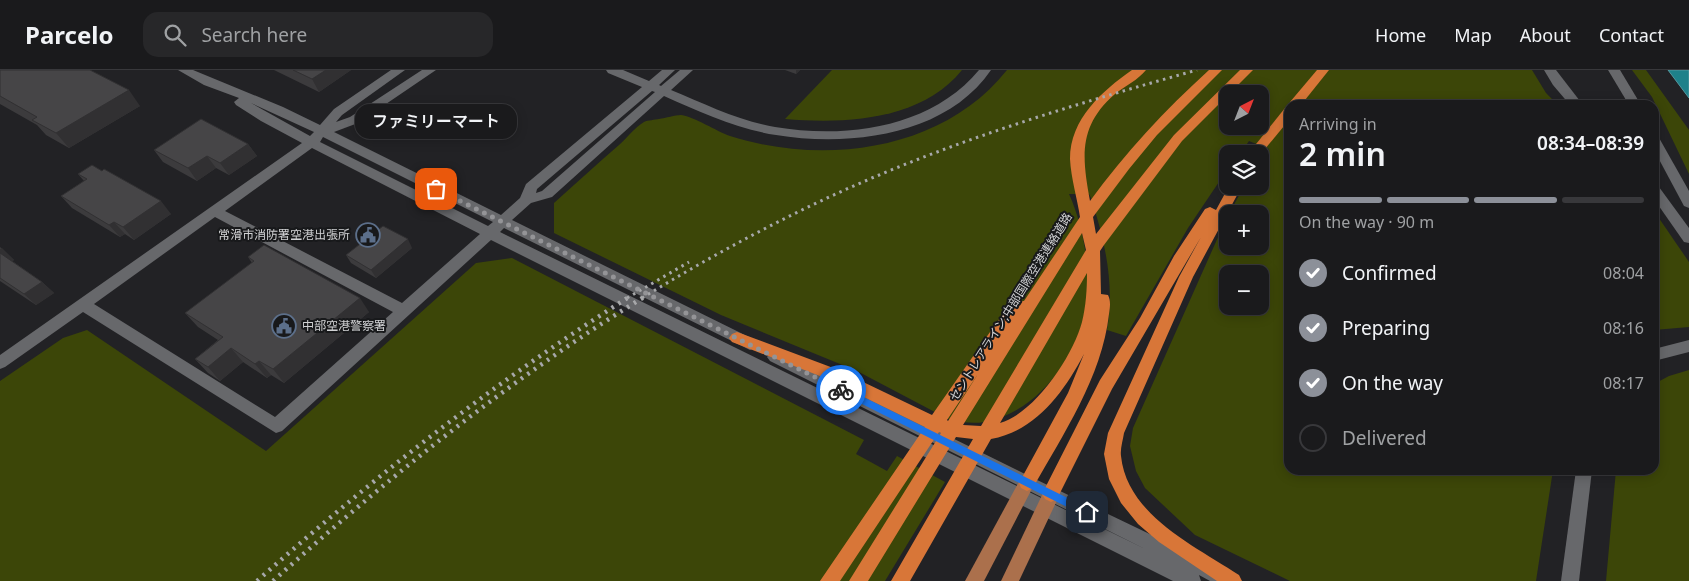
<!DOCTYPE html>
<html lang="en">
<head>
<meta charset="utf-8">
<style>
  body { margin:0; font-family:"Noto Sans","Noto Sans JP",sans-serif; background:#272729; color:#f1f3f6; height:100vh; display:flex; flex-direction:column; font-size:19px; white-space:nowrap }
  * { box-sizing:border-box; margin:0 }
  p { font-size:16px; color:#9fa1a3 }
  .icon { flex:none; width:28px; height:28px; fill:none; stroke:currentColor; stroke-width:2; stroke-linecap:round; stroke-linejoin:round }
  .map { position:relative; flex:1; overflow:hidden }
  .panel { position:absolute; left:1284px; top:30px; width:375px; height:375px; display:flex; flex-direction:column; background:#1a1a1c; border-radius:15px; box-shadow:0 2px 12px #0003,0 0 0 1px #38383b }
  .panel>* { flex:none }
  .needle { width:32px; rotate:42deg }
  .fabs { position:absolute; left:1219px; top:15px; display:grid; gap:10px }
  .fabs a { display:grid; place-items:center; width:50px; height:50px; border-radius:10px; background:#1a1a1c; box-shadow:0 2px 12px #0003,0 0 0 1px #38383b; font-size:25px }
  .pin { position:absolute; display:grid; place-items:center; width:42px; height:42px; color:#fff; margin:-21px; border-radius:10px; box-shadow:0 2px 8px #0006 }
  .courier { position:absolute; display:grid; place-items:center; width:50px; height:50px; margin:-25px; border:4px solid #1a73e8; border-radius:50%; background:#fff; color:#222; box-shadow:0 1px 6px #0007 }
  .bubble { position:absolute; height:35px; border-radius:15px; background:#1a1a1c; box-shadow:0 2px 12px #0003,0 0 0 1px #38383b; font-size:16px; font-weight:600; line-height:35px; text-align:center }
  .overview em { font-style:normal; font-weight:600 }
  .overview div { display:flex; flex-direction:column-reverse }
  .overview { display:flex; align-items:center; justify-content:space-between; height:85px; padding:0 15px }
  h1 { font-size:32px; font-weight:600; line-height:38px }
  .bar { display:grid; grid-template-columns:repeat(4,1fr); gap:8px 5px; align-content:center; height:60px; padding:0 15px }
  .bar i { height:6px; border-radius:4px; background:#38383b }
  .bar .current { background:#8c9099 }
  .bar p { grid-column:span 4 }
  ol { padding:0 15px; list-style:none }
  li { display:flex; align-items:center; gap:15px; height:55px }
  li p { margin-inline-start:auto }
  li .icon { padding:5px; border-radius:50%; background:#8c9099; color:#fff; stroke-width:4 }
  li:last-child { color:#9fa1a3 }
  li i { width:28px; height:28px; border:2px solid #38383b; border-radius:50% }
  header { display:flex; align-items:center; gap:30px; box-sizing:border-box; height:70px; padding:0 25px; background:#1a1a1c; border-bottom:1px solid #38383b }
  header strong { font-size:24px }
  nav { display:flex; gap:28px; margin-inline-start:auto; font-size:18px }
  .search { width:350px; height:45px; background:#272729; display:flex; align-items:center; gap:12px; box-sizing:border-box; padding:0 18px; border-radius:15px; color:#9fa1a3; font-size:19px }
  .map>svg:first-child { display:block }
  .green { fill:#3c4608; fill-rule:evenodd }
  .water { fill:#1e818a; stroke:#5499a0 }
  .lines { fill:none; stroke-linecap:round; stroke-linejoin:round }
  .minor { fill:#67686b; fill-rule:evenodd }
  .major { fill:#ab704c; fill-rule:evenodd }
  .highway { fill:#d87638; fill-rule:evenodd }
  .rail-far1 { stroke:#a7a8aa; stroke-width:3; stroke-dasharray:2.5 4.5; stroke-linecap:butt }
  .rail { stroke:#a7a8aa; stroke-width:4.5; stroke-dasharray:2.5 5.5; stroke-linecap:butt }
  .wall { fill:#3c3b3d }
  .shaded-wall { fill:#313032 }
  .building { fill:#464547; stroke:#313032 }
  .route { fill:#1a73e8 }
  .done { stroke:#949497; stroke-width:5; stroke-dasharray:0 9 }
  .labels { text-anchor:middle; stroke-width:4; stroke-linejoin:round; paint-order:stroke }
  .poi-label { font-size:12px; fill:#d1d2d4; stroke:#18191b; text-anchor:end }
  .street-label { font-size:12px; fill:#d1d2d4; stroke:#18191b }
</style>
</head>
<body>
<header>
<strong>Parcelo</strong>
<div class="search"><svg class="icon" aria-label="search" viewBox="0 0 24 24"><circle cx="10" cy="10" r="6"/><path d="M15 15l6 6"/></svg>Search here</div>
<nav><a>Home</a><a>Map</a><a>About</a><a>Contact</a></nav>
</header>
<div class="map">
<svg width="1689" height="511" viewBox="0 0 1689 511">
  <rect width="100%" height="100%" fill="#222225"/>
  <g class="green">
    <path d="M832 0H962C921 51 844 54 785 49Z"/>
    <path d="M1007 0H1532L1546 23 1558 35H1289V400H1553L1536 511H1290L1195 465 1145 418 1136 401 1130 376 1133 358 1227 147 1228 176H1260V144H1229L1244 116H1260V92L1269 79 1249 71 1240 84H1228L1227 100 1188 158 1126 266 1107 260C1115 215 1105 171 1091 128L1089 124H1069C1084 157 1091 201 1086 236 1078 287 1037 343 984 352 973 354 961 352 950 350L857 301 721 245 554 163V133C576 113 597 94 619 75 627 68 635 57 644 52 648 50 655 50 659 49 666 48 675 45 681 45 695 47 716 61 730 66 824 96 943 81 1007 0ZM1228 24H1260V56H1228ZM1228 204H1260V236H1228Z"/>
    <path d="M1632 0H1646L1689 60V104L1652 27Z"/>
    <path d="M1654 141 1689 192V257L1654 260Z"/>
    <path d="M512 188 864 370 856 384 887 401 897 386 945 412 885 511H0V311L63 268 87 260 266 381 476 193Z"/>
    <path d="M1689 300V511H1606L1616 400H1654V314L1669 306Z"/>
  </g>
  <path class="water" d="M1668 0H1689V28Z"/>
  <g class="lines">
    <g class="minor">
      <path d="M178 0H193L283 37 320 55 334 39 391 0H405L342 45 336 52 350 47 422 0H436L358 53 334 62 501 145 520 128 526 114 642 17 608 3 606 0H623L649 11 662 0H675L659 15 661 16 680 0H693L671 20C705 34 739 51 775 57 846 69 931 58 979 0H991C946 66 849 77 776 65 737 59 700 42 664 26L552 127 531 133 512 150 755 270 758 274 755 278 750 280 504 158 500 162 1145 479 770 291 767 287 770 283 775 281 780 283 1033 408 1235 505 1238 511H1210L1199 505 1201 511H1173L491 170 282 361 276 363 83 242 5 297 0 299V285L302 73 261 51 236 35 234 32 239 28 204 15ZM652 21 655 22 542 121 536 123 537 119ZM251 33 314 62 310 66ZM323 67 493 152 488 156 320 72ZM312 78 480 164 402 233 225 141ZM215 147 393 242 275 347 94 234Z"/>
      <path d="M1544 0H1556L1583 35H1570L1553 15Z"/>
      <path d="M1608 0H1620L1641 35H1629Z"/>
      <path d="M1654 65 1658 66 1689 121V138L1684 136 1654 80Z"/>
      <path d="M1654 115 1659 117 1689 158V173L1684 172 1654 129Z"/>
      <path d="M1689 270V282L1654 291V279Z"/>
      <path d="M1576 400H1592L1579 511H1561Z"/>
    </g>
    <g class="major">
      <path d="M1027 405 1033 408 1035 413 984 511H965L1021 408Z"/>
      <path d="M1051 416 1057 419 1060 424 1019 511H1001L1045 419Z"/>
    </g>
    <g class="highway">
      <path d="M1132 0H1146C1138 10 1125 16 1115 24 1078 56 1082 87 1090 131 1125 83 1165 40 1209 0H1222L1157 65 1129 99 1093 147 1096 164 1174 65 1240 0H1253L1182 71 1104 175 1100 181 1101 224 1108 225C1111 231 1110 237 1109 244 1102 307 1063 364 1033 418L1027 421 1021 418 1019 413 1068 323 1084 284C1064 322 1036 361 991 369L910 511H891L973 369 956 367 868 511H849L941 363 939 362 840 511H820L925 357 825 308 732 272 729 268 732 264 737 262 836 299 932 345 997 252 1015 231H1024L1080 147C1077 128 1071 108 1070 89 1070 49 1102 21 1132 0ZM1082 163 1086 180 981 356 963 355ZM1087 203C1087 219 1086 236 1082 252 1073 286 1035 343 1000 353ZM978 304 948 351 947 350Z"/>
      <path d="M1317 0H1329L1301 35 1289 36 1290 32Z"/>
      <path d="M1289 37V50L1260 85 1248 84 1285 38Z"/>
      <path d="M1229 116H1242L1193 207 1124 363C1123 370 1120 379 1121 386 1127 445 1195 476 1239 505L1242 511H1217L1159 472 1138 454 1121 433 1109 409 1104 384 1108 363 1179 207 1201 167 1112 319 1057 429 1051 432 1045 429 1042 424 1100 310 1140 248 1174 186 1205 139 1210 137 1216 140Z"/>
    </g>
    <g class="rail-far1">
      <path d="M627 228 689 192"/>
      <path d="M642 228C724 178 811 132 901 96 998 57 1097 28 1197 0"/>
    </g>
    <g class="rail">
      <path d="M257 511C374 407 496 311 629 227"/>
      <path d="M273 511C389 407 510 309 644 227"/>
    </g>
  </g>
  <g class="wall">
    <path d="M0 0 140 36 69 78 46 65 37 55 0 34Z"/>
    <path d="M274 0H351L319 22Z"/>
    <path d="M785 0H800L796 4Z"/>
    <path d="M442 50 490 51 491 55 474 69 444 55Z"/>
    <path d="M248 74 257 86 229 105 216 98 197 111 163 92 154 80Z"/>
    <path d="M78 104 171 144 134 170 125 164 120 167 72 138 61 126 84 111Z"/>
    <path d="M0 177 14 190 12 191 42 212 54 223 36 235 0 211Z"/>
    <path d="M412 178 376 208 351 193 346 185Z"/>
    <path d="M248 187 369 242 284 313 271 305 267 308 243 292 220 311 208 303 195 289 218 270 198 257 185 243 252 193Z"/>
  </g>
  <g class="shaded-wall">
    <path d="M326 0H351L319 22 312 9Z"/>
    <path d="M796 0H800L796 4Z"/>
    <path d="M129 20 140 36 69 78 56 63Z"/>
    <path d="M490 51 491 55 474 69 472 64Z"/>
    <path d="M248 74 257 86 229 105 220 93Z"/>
    <path d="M207 86 216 98 197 111 188 98Z"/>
    <path d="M161 131 171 144 134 170 123 157Z"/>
    <path d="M114 152 125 164 120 167 109 155Z"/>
    <path d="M408 169 412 178 376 208 371 200Z"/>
    <path d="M2 178 14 190 9 193 0 184V179Z"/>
    <path d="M42 212 54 223 36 235 24 224Z"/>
    <path d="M360 228 369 242 284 313 273 299Z"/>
    <path d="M231 278 243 292 220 311 208 297Z"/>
    <path d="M259 291 271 305 267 308 255 294Z"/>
  </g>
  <g class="building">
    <path d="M0 0H90L129 20 56 63 32 50 37 47 0 26Z"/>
    <path d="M293 0H326L312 9Z"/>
    <path d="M459 38 490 51 472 64 442 50Z"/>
    <path d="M201 49 248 74 220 93 207 86 188 98 154 80Z"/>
    <path d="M92 95 102 101 104 99 161 131 123 157 114 152 109 155 61 126 87 109 78 104Z"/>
    <path d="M383 156 408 169 371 200 346 185Z"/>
    <path d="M264 175 360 228 273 299 259 291 255 294 231 278 208 297 195 289 223 267 185 243 254 191 248 187Z"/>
    <path d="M0 183 42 212 24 224 0 208Z"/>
  </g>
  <path class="route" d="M841 316 1090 439V445H1083L838 322V317Z"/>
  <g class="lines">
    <path class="done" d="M436 119 841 320"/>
  </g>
  <defs>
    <g id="civic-ring" transform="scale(1.25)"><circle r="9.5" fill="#18191b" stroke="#5c6f8a" stroke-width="1.5"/><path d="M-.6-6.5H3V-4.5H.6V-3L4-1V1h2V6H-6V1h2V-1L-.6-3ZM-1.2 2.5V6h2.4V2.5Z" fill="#5c6f8a"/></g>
  </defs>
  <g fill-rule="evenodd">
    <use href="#civic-ring" x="368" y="165"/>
    <use href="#civic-ring" x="284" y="256"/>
  </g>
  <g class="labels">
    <g class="poi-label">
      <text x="350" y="169">常滑市消防署空港出張所</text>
      <text x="302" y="260" text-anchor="start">中部空港警察署</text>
    </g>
    <g class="street-label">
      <text transform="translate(1011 237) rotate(-58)" y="4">セントレアライン;中部国際空港連絡道路</text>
    </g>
  </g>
</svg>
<div class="fabs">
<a><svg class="needle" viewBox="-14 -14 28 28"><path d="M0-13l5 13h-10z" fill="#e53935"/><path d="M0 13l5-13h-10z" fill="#9fa1a3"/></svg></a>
<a><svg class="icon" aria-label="layers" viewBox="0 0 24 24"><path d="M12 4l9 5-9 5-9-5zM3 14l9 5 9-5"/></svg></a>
<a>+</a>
<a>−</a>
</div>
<div class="pin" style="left:436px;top:119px;background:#ea580c"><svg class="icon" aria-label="bag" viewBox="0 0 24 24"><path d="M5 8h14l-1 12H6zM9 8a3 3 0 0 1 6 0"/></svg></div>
<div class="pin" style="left:1087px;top:442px;background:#1f2937"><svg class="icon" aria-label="home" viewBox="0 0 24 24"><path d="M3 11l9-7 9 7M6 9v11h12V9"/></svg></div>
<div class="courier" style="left:841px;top:320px"><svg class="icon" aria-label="bike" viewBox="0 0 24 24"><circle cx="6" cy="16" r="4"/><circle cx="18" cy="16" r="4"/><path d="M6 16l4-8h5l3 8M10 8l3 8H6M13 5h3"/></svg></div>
<div class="bubble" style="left:355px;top:34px;width:162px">ファミリーマート</div>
<section class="panel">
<div class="overview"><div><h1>2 min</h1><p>Arriving in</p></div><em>08:34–08:39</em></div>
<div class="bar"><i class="current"></i><i class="current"></i><i class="current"></i><i></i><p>On the way · 90 m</p></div>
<ol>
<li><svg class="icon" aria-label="check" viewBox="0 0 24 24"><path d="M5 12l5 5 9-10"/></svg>Confirmed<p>08:04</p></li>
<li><svg class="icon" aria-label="check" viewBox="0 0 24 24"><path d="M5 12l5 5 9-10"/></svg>Preparing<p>08:16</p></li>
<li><svg class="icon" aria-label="check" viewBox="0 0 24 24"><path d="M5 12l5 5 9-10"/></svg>On the way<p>08:17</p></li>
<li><i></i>Delivered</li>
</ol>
</section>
</div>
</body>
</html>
